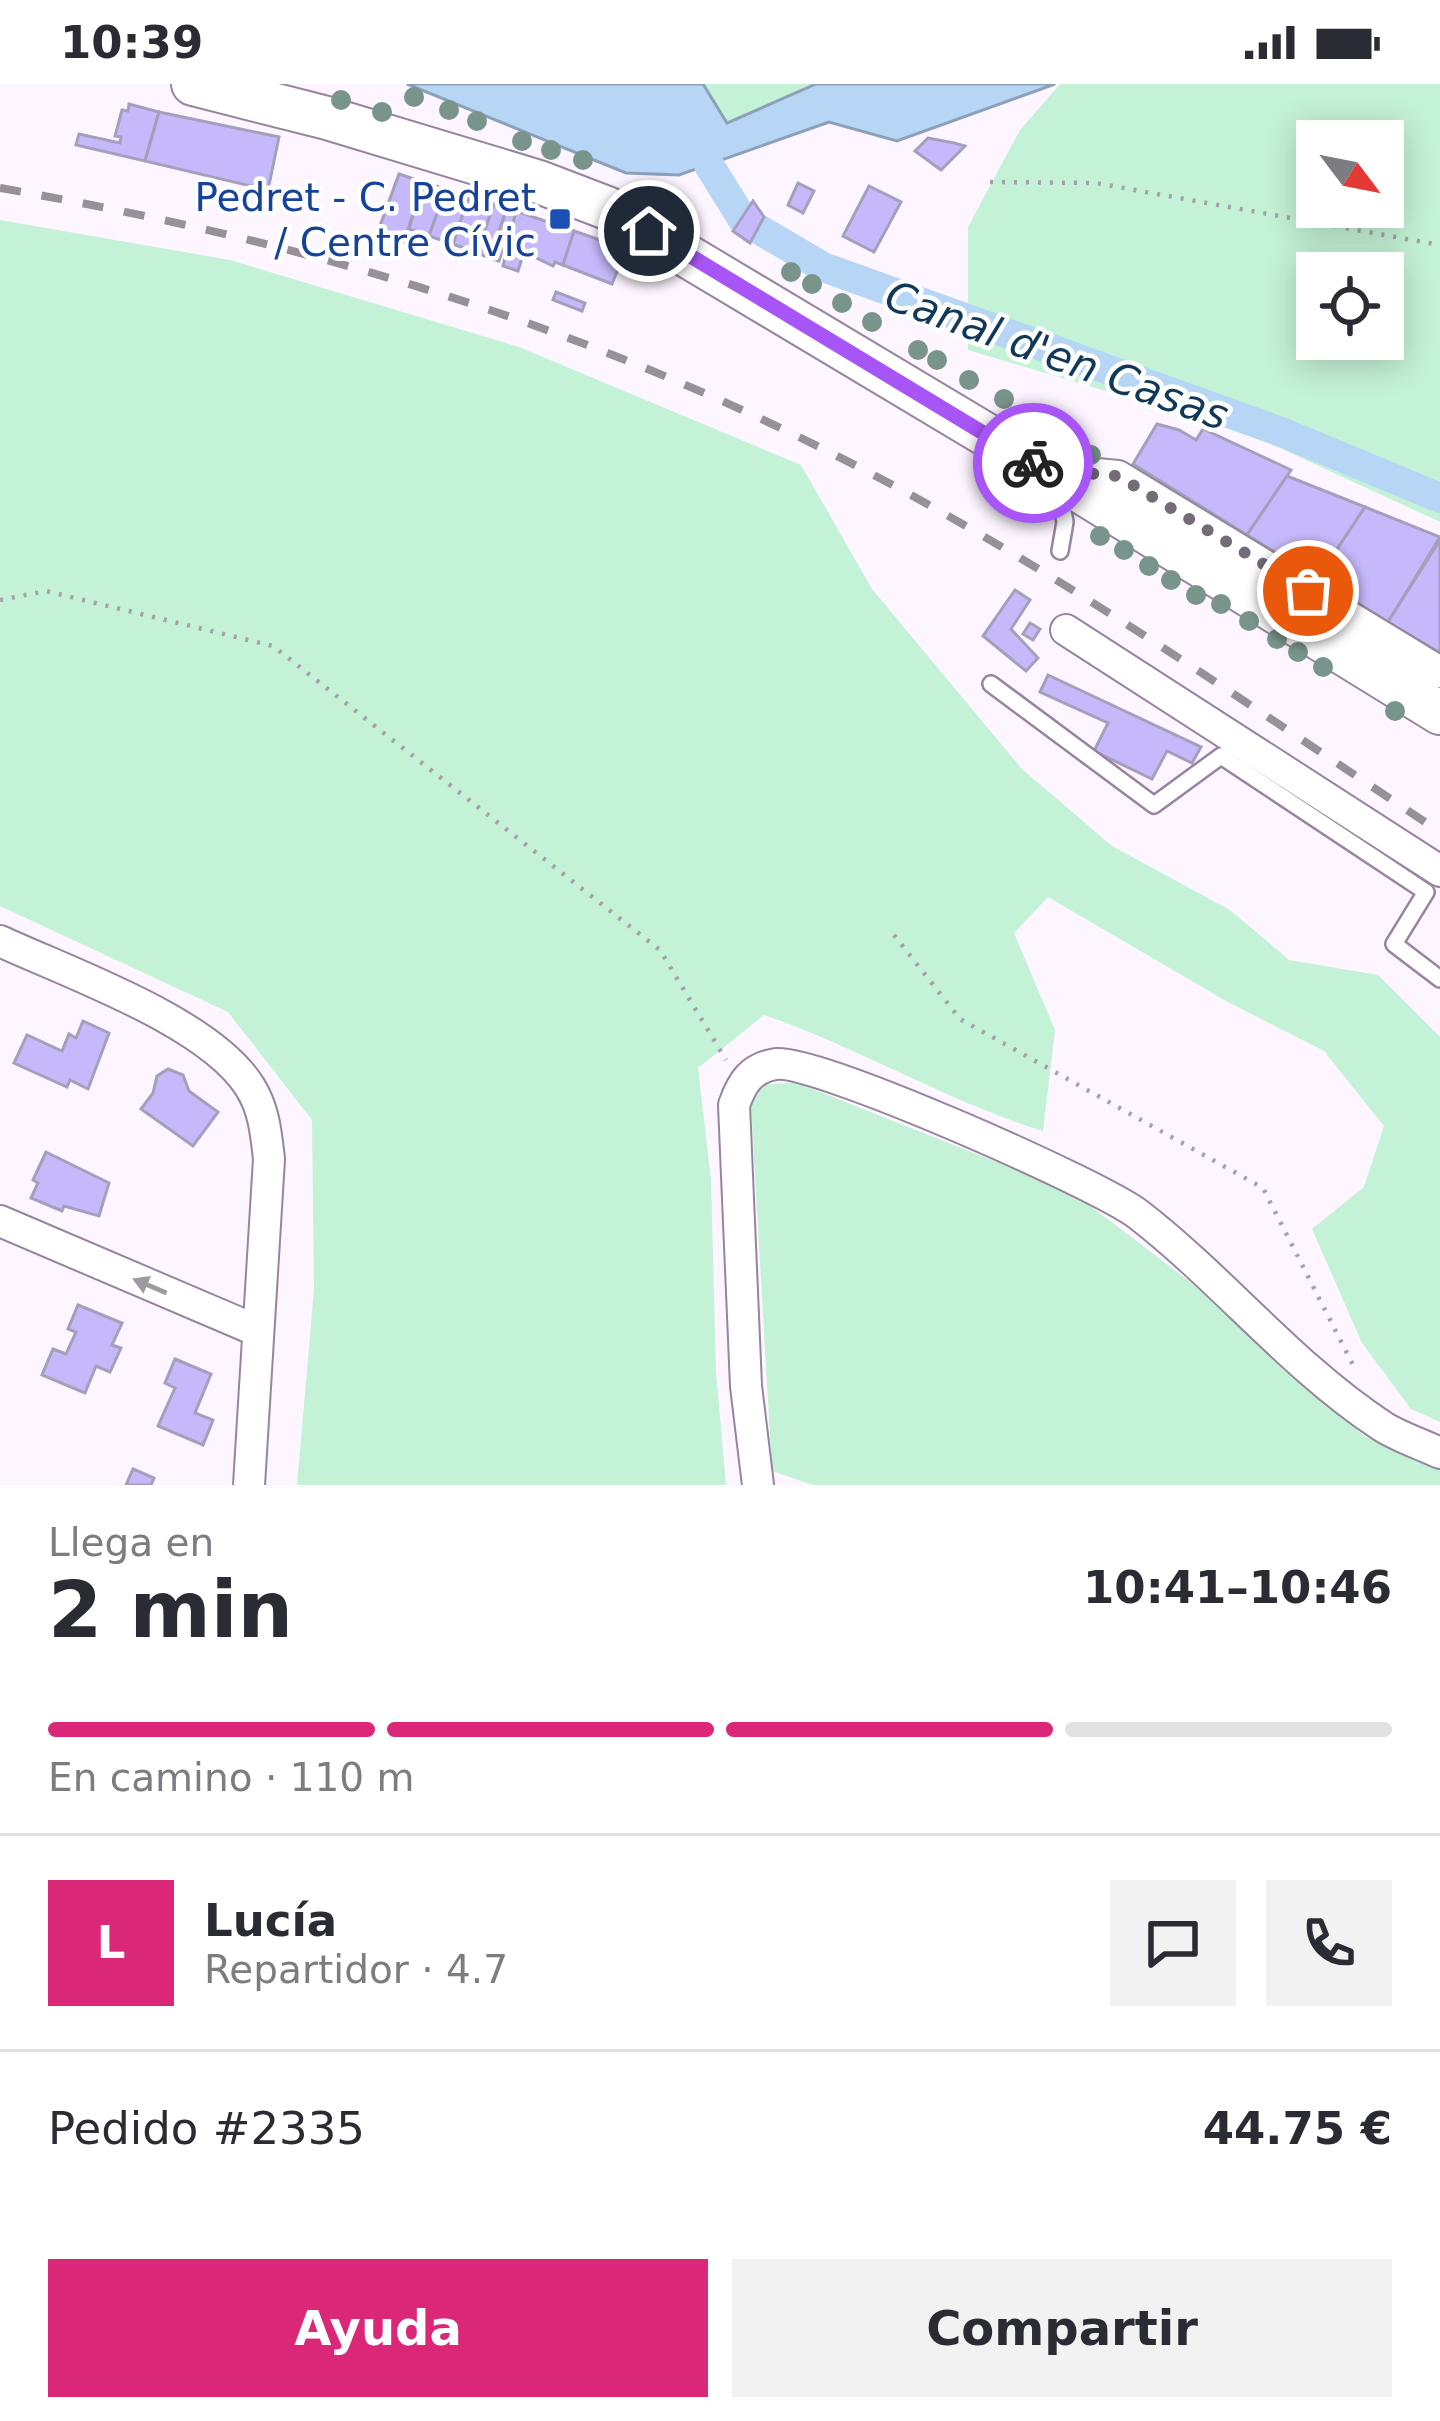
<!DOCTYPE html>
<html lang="es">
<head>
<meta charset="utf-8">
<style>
  body { margin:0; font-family:"DejaVu Sans",sans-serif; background:#f2f2f3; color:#2b2b33; height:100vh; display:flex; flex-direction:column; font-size:45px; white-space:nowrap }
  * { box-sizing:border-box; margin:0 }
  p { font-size:39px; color:#7c7c81 }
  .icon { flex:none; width:66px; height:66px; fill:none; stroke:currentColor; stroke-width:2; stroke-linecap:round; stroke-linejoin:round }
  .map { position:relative; height:1401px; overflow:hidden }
  .details { display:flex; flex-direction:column; background:#fff; flex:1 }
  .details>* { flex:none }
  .needle { width:78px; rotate:122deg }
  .controls { position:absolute; left:1296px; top:36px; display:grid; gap:24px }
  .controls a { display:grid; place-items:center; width:108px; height:108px; border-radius:0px; background:#fff; box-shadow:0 6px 30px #0003; font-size:60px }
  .pin { position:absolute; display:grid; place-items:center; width:102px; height:102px; color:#fff; margin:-51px; border:6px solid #fff; border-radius:50%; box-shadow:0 3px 12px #0007 }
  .courier { position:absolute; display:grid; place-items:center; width:120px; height:120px; margin:-60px; border:9px solid #a855f7; border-radius:50%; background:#fff; color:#222; box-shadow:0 3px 15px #0007 }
  .head em { font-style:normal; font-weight:800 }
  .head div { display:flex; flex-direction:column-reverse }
  .head { display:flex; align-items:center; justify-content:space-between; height:204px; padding:0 48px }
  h1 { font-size:78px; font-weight:800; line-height:90px }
  .bar { display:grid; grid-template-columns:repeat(4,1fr); gap:18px 12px; align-content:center; height:144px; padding:0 48px }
  .bar i { height:15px; border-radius:9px; background:#e1e1e2 }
  .bar .selected { background:#db2777 }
  .bar p { grid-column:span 4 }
  .line { display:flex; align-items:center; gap:30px; padding:0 48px; border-top:3px solid #e1e1e2 }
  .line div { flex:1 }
  .round { display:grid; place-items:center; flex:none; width:126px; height:126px; border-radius:0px; background:#f2f2f3 }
  .cta { display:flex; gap:24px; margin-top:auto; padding:24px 48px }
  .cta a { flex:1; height:138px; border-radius:0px; background:#db2777; color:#fff; font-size:48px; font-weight:800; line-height:138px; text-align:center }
  .cta a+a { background:#f2f2f3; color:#2b2b33 }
  .status { display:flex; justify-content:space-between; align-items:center; height:84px; padding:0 60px; background:#fff; direction:ltr }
  .status svg { height:33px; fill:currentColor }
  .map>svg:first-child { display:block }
  .green { fill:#c4f2d6; fill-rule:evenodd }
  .water { fill:#b7d6f6; stroke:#8ca0b9; stroke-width:3 }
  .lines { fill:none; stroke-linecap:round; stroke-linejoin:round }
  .canal { stroke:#b7d6f6; stroke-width:30 }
  .building { fill:#c6b9fb; stroke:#a4a0bb; stroke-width:3 }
  .lane-casing { stroke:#97859d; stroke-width:20 }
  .street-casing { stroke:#97859d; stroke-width:34 }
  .secondary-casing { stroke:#97859d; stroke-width:46 }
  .path { stroke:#a79fa9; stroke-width:4.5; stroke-dasharray:3 9; stroke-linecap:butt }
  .lane { stroke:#fff; stroke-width:15 }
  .street { stroke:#fff; stroke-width:30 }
  .secondary { stroke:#fff; stroke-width:42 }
  .rail { stroke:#979099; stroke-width:8; stroke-dasharray:21 21; stroke-linecap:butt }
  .tree { fill:#79958b }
  .oneway { fill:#9e9b9f }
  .done { stroke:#736b75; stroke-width:12; stroke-dasharray:0 21.6 }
  .route { stroke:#a855f7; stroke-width:15 }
  .transit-dot { fill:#1a4fb4; stroke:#fff; stroke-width:4.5 }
  .labels { text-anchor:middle; stroke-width:9; stroke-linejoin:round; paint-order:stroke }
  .transit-label { font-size:39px; fill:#164399; stroke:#fff; text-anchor:end }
  .water-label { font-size:42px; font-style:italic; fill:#113859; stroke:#fff }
</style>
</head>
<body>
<div class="status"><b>10:39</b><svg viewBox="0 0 49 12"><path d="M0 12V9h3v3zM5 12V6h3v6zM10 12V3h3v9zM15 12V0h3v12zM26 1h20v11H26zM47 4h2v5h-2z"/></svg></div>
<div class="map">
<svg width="1440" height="1401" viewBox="0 0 1440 1401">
  <rect width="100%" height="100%" fill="#fdf5ff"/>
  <g class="green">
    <path d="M703 0H816L726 39Z"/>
    <path d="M1060 0H1440V438L1247 349 968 266V143L1020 46ZM1383 57V123H1317V57ZM1383 189V255H1317V189Z"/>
    <path d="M0 136 230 176 519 263 801 381 872 505 1022 685 1112 762 1230 826 1289 876 1378 891 1440 953V1338L1411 1325 1362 1259 1312 1145 1364 1103 1384 1042 1324 967 1226 917 1048 813 1014 849 1055 946 1043 1047C946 1017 860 964 764 931L698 984 711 1096 716 1288 726 1401H297L314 1206 312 1036 228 928 0 822Z"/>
    <path d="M795 998 1072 1108 1189 1197 1364 1352 1440 1386V1401H813L772 1387 751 1021 763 1001Z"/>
  </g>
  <path class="water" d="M407 0H703L727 39 816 0H1055L897 57 829 38 679 91 626 89Z"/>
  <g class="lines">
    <path class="canal" d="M709 81 743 136 823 183 1284 349 1440 414"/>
  </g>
  <g class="building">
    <path d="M129 20 159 28 145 77 76 61 79 50 120 59 121 53 115 52 122 26 128 27Z"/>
    <path d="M159 28 279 53 268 106 145 77Z"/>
    <path d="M928 54 954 59 965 62 941 86 915 67Z"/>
    <path d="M399 90 423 98 404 158 378 147Z"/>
    <path d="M423 98 446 105 429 152 409 145Z"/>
    <path d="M798 99 814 107 803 129 788 121Z"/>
    <path d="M869 102 901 118 874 168 843 152Z"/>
    <path d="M446 105 469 112 453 160 429 152Z"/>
    <path d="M469 112 494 120 477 169 453 160Z"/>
    <path d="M753 117 764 133 750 159 733 147Z"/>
    <path d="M494 120 507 124 490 174 477 169Z"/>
    <path d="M507 124 516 127 515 143 510 163 504 161 499 177 490 174Z"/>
    <path d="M516 127 574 147 563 181 555 178 553 182 524 168 518 187 503 182Z"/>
    <path d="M574 147 626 165 612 200 563 181Z"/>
    <path d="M556 208 585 219 582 227 553 216Z"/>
    <path d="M1157 340 1179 346 1196 356 1203 345 1291 386 1247 451 1133 380Z"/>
    <path d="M1287 392 1365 423 1318 494 1247 451Z"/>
    <path d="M1365 423 1440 453 1388 538 1318 494Z"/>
    <path d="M1440 456V569L1388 538Z"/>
    <path d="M1015 506 1030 516 1011 545 1038 574 1026 587 983 552Z"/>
    <path d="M1030 539 1040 545 1033 556 1023 550Z"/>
    <path d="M1048 591 1201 663 1192 679 1167 667 1152 695 1094 667 1108 639 1040 608Z"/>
    <path d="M83 937 109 949 88 1005 70 996 67 1003 14 979 27 951 62 967 69 950 76 954Z"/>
    <path d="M168 985 183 991 189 1007 218 1028 193 1062 141 1025 153 1009 157 992Z"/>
    <path d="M46 1068 109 1099 99 1132 64 1122 62 1127 31 1114 38 1099 33 1096Z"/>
    <path d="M78 1221 122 1239 112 1261 121 1264 110 1288 96 1282 85 1309 42 1291 53 1265 66 1270 76 1248 68 1245Z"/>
    <path d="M175 1275 211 1290 195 1329 213 1336 203 1361 158 1342 175 1304 165 1299Z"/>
    <path d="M133 1385 154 1394 151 1401H126Z"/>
  </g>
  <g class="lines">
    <g class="lane-casing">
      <g id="lane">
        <path d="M1058 402 1065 438 1060 467"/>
        <path d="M991 600 1154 721 1221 672 1426 808 1394 860 1440 895"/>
      </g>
    </g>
    <g class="street-casing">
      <g id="street">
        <path d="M1057 393 1076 388 1118 392 1440 588"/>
        <path d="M1066 546 1440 787"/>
        <path d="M0 857C69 889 210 938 250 1003 264 1025 266 1049 269 1075L249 1401"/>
        <path d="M0 1137 258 1247"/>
        <path d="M758 1401 746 1302 734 1021C742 998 751 984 776 980 816 975 1101 1101 1139 1131 1224 1197 1291 1282 1382 1342 1399 1353 1421 1360 1440 1369"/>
      </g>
    </g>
    <g class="secondary-casing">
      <path id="secondary" d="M193 0 327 34 539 98 607 124 1057 393 1440 629"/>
    </g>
    <g class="path">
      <path d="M990 98 1096 99 1440 161"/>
      <path d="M0 516 46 507 273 562 660 866 726 976"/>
      <path d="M894 851 960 935 1263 1104 1354 1283"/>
    </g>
    <use href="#lane" class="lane"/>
    <use href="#street" class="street"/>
    <use href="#secondary" class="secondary"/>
    <path class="rail" d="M0 104C281 153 544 228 801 354 1025 463 1232 610 1440 748"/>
  </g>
  <g class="tree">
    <circle cx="414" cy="13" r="10"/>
    <circle cx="341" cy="16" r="10"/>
    <circle cx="449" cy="26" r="10"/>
    <circle cx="382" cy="28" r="10"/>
    <circle cx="477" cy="37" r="10"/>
    <circle cx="522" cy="57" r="10"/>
    <circle cx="551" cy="66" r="10"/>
    <circle cx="583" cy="76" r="10"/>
    <circle cx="647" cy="119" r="10"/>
    <circle cx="791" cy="188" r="10"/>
    <circle cx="812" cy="200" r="10"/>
    <circle cx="842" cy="219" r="10"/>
    <circle cx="872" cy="238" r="10"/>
    <circle cx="918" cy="266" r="10"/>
    <circle cx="937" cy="276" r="10"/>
    <circle cx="969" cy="296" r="10"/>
    <circle cx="1004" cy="315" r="10"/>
    <circle cx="1039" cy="337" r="10"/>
    <circle cx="1073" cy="359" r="10"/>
    <circle cx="1091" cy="371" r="10"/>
    <circle cx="992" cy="381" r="10"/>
    <circle cx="1015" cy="397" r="10"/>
    <circle cx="1033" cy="409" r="10"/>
    <circle cx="1100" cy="452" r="10"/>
    <circle cx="1124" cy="466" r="10"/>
    <circle cx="1149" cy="482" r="10"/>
    <circle cx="1171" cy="496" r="10"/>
    <circle cx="1196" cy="511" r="10"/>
    <circle cx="1221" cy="520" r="10"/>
    <circle cx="1249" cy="537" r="10"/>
    <circle cx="1277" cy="555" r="10"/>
    <circle cx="1298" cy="568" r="10"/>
    <circle cx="1323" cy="583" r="10"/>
    <circle cx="1395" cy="627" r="10"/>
  </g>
  <defs><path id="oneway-solid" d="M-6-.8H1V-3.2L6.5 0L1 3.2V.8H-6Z" transform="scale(3)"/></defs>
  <use class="oneway" href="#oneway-solid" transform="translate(150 1202) rotate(-157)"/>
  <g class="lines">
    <path class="done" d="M1033 379 1057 393 1076 388 1118 392 1308 507"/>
    <path class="route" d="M649 147 1033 379"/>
  </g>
  <rect class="transit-dot" x="548" y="123" width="24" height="24" rx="6"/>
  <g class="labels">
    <g class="transit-label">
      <text x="536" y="127">Pedret - C. Pedret<tspan x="536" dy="45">/ Centre Cívic</tspan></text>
    </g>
    <g class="water-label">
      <text transform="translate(1057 271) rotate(20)" y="15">Canal d'en Casas</text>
    </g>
  </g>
</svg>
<div class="controls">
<a><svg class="needle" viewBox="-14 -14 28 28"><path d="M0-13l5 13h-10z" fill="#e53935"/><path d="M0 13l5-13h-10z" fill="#7c7c81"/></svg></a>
<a><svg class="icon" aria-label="locate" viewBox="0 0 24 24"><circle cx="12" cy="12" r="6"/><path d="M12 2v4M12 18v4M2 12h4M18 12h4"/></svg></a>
</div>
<div class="pin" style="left:1308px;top:507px;background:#ea580c"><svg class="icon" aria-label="bag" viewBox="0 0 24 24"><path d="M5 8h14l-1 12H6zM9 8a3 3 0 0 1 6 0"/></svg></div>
<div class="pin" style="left:649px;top:147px;background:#1f2937"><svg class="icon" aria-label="home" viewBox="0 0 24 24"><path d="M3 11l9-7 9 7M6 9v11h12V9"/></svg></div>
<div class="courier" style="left:1033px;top:379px"><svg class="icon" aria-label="bike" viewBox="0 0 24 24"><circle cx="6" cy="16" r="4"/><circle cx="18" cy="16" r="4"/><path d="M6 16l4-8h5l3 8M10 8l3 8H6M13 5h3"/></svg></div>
</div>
<section class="details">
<div class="head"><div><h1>2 min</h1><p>Llega en</p></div><em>10:41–10:46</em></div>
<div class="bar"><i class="selected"></i><i class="selected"></i><i class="selected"></i><i></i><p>En camino · 110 m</p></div>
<div class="line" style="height:216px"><b class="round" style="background:#db2777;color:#fff">L</b><div><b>Lucía</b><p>Repartidor · 4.7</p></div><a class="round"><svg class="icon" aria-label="chat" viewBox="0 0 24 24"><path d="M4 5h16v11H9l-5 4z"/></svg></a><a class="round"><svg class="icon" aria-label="phone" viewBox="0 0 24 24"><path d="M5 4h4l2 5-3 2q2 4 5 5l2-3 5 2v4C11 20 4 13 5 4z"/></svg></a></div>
<div class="line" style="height:156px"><div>Pedido #2335</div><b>44.75 €</b></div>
<div class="cta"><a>Ayuda</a><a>Compartir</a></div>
</section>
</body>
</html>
